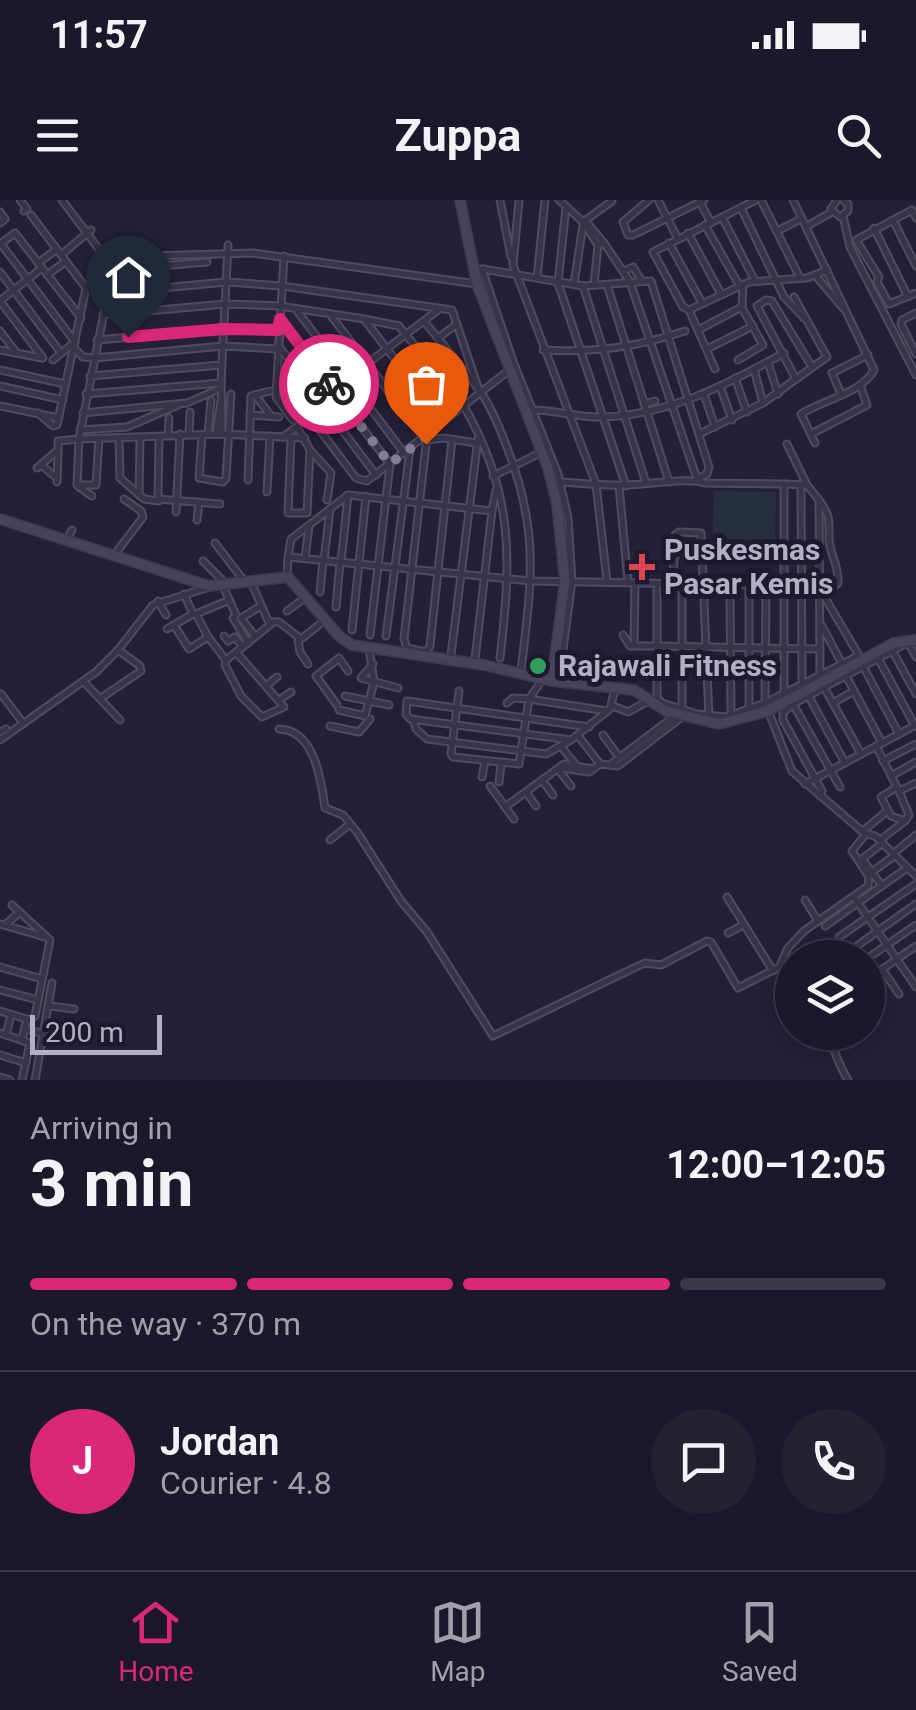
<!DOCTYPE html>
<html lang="en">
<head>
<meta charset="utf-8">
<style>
  body { margin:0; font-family:Roboto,sans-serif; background:#252133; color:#f1f3f6; height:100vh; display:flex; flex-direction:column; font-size:38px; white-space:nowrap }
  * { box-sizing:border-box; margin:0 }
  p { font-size:32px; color:#a0a0a9 }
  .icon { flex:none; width:55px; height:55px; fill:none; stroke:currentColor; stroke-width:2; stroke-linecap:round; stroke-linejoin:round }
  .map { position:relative; height:880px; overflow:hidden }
  .sheet { display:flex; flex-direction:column; background:#1c182b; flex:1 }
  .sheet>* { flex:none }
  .fabs { position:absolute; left:775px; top:740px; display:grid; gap:20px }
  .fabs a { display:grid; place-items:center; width:110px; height:110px; border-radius:50%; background:#1c182b; box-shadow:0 5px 25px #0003,0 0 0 2px #3a3747; font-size:50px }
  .scale { position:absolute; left:30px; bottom:25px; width:132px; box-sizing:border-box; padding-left:10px; border:5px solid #b4aec6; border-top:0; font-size:28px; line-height:35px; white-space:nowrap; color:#b4aec6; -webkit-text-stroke:8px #1e192e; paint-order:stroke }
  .pin { position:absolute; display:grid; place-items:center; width:85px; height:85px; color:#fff; margin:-102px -42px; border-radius:50% 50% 50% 0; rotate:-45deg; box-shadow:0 0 10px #0007 }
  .pin .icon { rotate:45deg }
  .courier { position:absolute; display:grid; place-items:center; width:100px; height:100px; margin:-50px; border:8px solid #db2777; border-radius:50%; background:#fff; color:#222; box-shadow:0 2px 12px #0007 }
  .summary em { font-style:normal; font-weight:700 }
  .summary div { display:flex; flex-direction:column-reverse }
  .summary { display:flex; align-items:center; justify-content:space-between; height:170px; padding:0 30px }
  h1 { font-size:65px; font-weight:700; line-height:75px }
  .bar { display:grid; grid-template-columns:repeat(4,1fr); gap:15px 10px; align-content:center; height:120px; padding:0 30px }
  .bar i { height:12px; border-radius:8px; background:#3a3747 }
  .bar .active { background:#db2777 }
  .bar p { grid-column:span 4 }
  .line { display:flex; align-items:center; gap:25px; padding:0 30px; border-top:2px solid #3a3747 }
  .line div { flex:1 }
  .round { display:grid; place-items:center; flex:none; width:105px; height:105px; border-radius:52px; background:#252133 }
  .status { display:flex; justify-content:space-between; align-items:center; height:70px; padding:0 50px; background:#1c182b; direction:ltr }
  .status svg { height:28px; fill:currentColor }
  header { display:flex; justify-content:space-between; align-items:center; height:130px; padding:0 30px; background:#1c182b; font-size:45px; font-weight:700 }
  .tabs { display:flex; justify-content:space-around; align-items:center; height:140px; border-top:2px solid #3a3747; background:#1c182b; font-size:28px; color:#a0a0a9 }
  .tabs a { display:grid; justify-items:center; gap:5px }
  .tabs .active { color:#db2777 }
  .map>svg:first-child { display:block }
  .green { fill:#262f3f }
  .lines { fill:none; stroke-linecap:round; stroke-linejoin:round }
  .street-casing { stroke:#514b61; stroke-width:9 }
  .secondary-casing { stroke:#3f3a50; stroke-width:12 }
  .street { stroke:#38344a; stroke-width:5 }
  .secondary { stroke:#48425d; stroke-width:9 }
  .done { stroke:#827c95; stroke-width:10; stroke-dasharray:0 18 }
  .route { stroke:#db2777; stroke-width:12 }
  .health-dot { fill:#e0444e; stroke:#1e192e; stroke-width:4 }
  .leisure-dot { fill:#2e9e5b; stroke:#1e192e; stroke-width:4 }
  .labels { text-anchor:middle; stroke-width:10; stroke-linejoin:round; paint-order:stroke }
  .poi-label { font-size:30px; font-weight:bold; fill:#b4aec6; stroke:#1e192e; text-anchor:start }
</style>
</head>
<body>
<div class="status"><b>11:57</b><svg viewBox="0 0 49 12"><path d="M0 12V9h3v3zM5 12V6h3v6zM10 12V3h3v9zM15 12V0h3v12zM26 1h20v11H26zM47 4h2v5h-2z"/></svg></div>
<header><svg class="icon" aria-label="menu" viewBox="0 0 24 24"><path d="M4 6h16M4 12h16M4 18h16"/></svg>Zuppa<svg class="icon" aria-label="search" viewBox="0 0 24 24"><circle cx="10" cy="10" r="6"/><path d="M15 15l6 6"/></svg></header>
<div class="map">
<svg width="916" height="880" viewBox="0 0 916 880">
  <rect width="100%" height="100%" fill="#252039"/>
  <path class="green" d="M714 291 776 292 775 341 713 339Z"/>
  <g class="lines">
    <g class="street-casing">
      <g id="street">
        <path d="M20 0 27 9 24 11"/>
        <path d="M62 0 98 48 115 57 253 53 477 84"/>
        <path d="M500 0 511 57"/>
        <path d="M519 0 513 65 596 284 607 381"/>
        <path d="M559 0 583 22 598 45 604 43 630 82 697 279"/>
        <path d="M649 0 623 22 628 35H633L704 0"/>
        <path d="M658 0 677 37"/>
        <path d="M756 0 653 52 683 107 689 110 749 82 807 78 827 70"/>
        <path d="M761 0 800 78"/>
        <path d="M793 0 874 170C862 193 823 200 801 214L815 243"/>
        <path d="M837 0 831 9 840 17 848 11V4L843 0"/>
        <path d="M700 2 710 21"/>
        <path d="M566 7 558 83 626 286"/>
        <path d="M741 8 784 97 804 118"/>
        <path d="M0 12 5 19 0 23"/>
        <path d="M31 15 86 88 57 225 53 226 38 213"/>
        <path d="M843 16 850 47 916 175"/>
        <path d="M722 17 755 81"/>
        <path d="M916 18 912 10 856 40 879 77 877 82 889 104 916 93"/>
        <path d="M585 20 604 43"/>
        <path d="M893 20 916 66"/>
        <path d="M583 22 612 1"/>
        <path d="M705 25 739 85"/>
        <path d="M807 26 832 12"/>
        <path d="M874 28 908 97"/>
        <path d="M777 31 801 19"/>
        <path d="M688 33 721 94"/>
        <path d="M669 43 702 103"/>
        <path d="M0 44 15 33 81 118"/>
        <path d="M1 44 75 142 53 160"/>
        <path d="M116 52 79 239 222 234 305 238"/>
        <path d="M61 55 91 30"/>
        <path d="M284 56 276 197 293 220 438 110"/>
        <path d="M38 63 56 50"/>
        <path d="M482 69 514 164 558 274 568 318 572 381 559 480"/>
        <path d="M483 69 583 86 651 81 709 267 707 274 697 279"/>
        <path d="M112 70 207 62"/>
        <path d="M624 71 633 67 641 80"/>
        <path d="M0 72 61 153"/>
        <path d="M47 75 65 62"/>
        <path d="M815 75 843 108"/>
        <path d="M537 78 545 0"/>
        <path d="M574 84 583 25"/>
        <path d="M594 85 598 45"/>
        <path d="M607 85 669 282"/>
        <path d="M583 86 646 283"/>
        <path d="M107 93 227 82 282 86 452 110 480 193"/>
        <path d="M794 97 827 157 796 179 757 106 766 100 772 101 812 167"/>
        <path d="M1 100 42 68"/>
        <path d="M0 101 43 158"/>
        <path d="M689 110 715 169"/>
        <path d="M298 112 404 253"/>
        <path d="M916 113 902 120 901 124 916 154"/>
        <path d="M103 115 226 104 280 106 364 119 443 222"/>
        <path d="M332 117 424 238"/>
        <path d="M279 119 390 264 370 435"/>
        <path d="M364 119 399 126 406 135C425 158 450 182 465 208 515 297 511 362 500 458"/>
        <path d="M424 121C443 145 464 169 482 194 493 211 501 231 508 250 540 334 531 385 521 471"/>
        <path d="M698 130 740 108"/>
        <path d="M0 131 15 151"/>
        <path d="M438 138 457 124"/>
        <path d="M97 140 223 129 278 130"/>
        <path d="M278 145 376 275"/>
        <path d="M74 148 83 157 94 158 223 146 277 149"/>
        <path d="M707 149 753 126"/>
        <path d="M0 150 42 158"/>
        <path d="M543 150C594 153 637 147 685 131"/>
        <path d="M738 160 763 145 742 108 743 84"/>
        <path d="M768 162 778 194"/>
        <path d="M754 169 763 203"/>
        <path d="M0 170 65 184"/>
        <path d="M278 175 356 278 367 281 508 171"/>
        <path d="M90 176 221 165"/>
        <path d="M735 178 747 212"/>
        <path d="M0 186 63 200"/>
        <path d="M720 186 732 220"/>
        <path d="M86 194 221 183"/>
        <path d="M704 194 715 227"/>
        <path d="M841 194 832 173 868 155"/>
        <path d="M255 195 271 216"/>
        <path d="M255 195 270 191"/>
        <path d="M644 204 655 201"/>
        <path d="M0 206 59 218"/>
        <path d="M533 210C556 210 579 218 603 217 669 215 728 184 784 153"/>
        <path d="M83 213 187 203 221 188"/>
        <path d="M250 215 279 217"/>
        <path d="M80 230 127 227 178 205"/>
        <path d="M189 234 190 212"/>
        <path d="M208 234 211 200"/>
        <path d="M216 234 222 195"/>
        <path d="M222 234 221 183 228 45"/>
        <path d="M699 234 763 203 796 179"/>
        <path d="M811 234 867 205 860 185"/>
        <path d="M168 235 169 218"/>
        <path d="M202 236 199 278 223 282 226 278 231 194"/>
        <path d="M427 236 404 439 407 448 426 452 430 446 452 240"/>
        <path d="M159 237 158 299 220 304"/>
        <path d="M283 237 297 227 310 250 331 273 327 300"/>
        <path d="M291 238 288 313H307L310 250"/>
        <path d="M119 239 120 278 144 299 159 301"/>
        <path d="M427 240 444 238 476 243"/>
        <path d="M787 244 807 285 819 300 820 475"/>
        <path d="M41 265 57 278"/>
        <path d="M37 268 58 250V241L79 239 77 285"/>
        <path d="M493 276 540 253"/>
        <path d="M248 280 251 196 255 195"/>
        <path d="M57 282 58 250"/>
        <path d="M560 282C582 283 604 286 626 285 647 285 688 277 705 283L784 284"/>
        <path d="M77 285H96L99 238"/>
        <path d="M801 285 802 484"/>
        <path d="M619 286 628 383"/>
        <path d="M79 287 92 296"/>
        <path d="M267 292 270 236"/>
        <path d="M139 295 140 238"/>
        <path d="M492 311 496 290"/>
        <path d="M176 312 180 234"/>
        <path d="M197 320 199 303"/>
        <path d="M66 340 72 330"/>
        <path d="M215 343 244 381"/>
        <path d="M674 353 704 354"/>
        <path d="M115 354 143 317 141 311 124 299"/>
        <path d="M288 357 291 339 348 295"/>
        <path d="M305 358 309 326"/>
        <path d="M324 360 330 309"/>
        <path d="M203 361 226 384"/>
        <path d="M341 362 348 295 492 311 475 459"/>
        <path d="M287 376 288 357 531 381 749 385 831 390 838 383C839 366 830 354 829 340 829 322 831 316 819 300"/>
        <path d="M673 383 675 335 679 332 701 333 709 517"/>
        <path d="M682 384V509"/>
        <path d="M730 385 731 516"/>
        <path d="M749 385V510"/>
        <path d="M223 386 236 415 233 418 248 443"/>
        <path d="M320 392 323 360"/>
        <path d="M158 401 166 415"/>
        <path d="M336 407 340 362"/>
        <path d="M287 411 306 397"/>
        <path d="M196 414 208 437 226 460"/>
        <path d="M196 414 227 401"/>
        <path d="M270 422H279L301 439 325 420"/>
        <path d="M174 425 189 449 208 437"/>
        <path d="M822 426 842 464"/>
        <path d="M167 429 193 414 184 394"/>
        <path d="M352 430 366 296"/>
        <path d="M623 435 630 446H657V384"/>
        <path d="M224 436 228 441 235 437 243 447"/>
        <path d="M255 436 241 418 261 406"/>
        <path d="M386 436 410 250"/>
        <path d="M298 439 300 452 308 464"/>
        <path d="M909 444 916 457"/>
        <path d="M634 445 635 383"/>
        <path d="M820 449 657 446V498L662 503 697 514 726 517 765 503 856 457 858 454 821 391"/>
        <path d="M892 450 916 494"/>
        <path d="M236 452 284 507 262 517 241 496 225 465 226 460 270 425 251 382"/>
        <path d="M451 455 478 239"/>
        <path d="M878 458 915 526"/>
        <path d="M373 464 361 478 398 488"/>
        <path d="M863 466 899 534"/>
        <path d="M846 476 882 543"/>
        <path d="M542 480 529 499 607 511"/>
        <path d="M84 482 120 520"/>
        <path d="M266 486 277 477"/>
        <path d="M824 487 861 554"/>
        <path d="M459 491 451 554 453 557 519 564 529 499 513 498 507 503"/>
        <path d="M784 493V284L807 285"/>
        <path d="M1 494 23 523"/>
        <path d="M808 495 845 563"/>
        <path d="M345 496 389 505"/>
        <path d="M101 498 141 471 140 466 118 450"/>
        <path d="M279 500 291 492"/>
        <path d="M765 503 766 386"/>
        <path d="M833 503 854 491"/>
        <path d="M793 504 840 587"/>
        <path d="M337 505 316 476 339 458 348 471"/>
        <path d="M613 506 628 512 650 500"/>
        <path d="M339 510 365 516 374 482 369 448"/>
        <path d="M769 513 792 571 864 633 875 636 916 676"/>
        <path d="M413 519 416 529 427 539 546 554 571 540 610 509 615 489"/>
        <path d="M330 526 359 532 370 519"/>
        <path d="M279 529C315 530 321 580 325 608L343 615 357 632 401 701 427 732 493 836 636 767 645 763 661 765 707 741 711 742 738 788 781 766"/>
        <path d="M0 532 6 529"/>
        <path d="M603 535 619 557"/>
        <path d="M579 537 600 564 618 566 683 516"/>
        <path d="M0 540 96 472 118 450 153 405 206 388"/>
        <path d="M571 540 410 519 406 514 407 501 589 527"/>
        <path d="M876 546 897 587"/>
        <path d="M563 549 577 566"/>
        <path d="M883 561 916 544"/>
        <path d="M611 564 677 514"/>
        <path d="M561 568 589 572 600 564"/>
        <path d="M558 569 571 586"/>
        <path d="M891 576 916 562"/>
        <path d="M482 577 485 561"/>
        <path d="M542 580 553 595"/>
        <path d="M499 582 501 564"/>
        <path d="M805 584 916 525"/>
        <path d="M490 586 514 619"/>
        <path d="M899 591 909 615 905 621 891 616 881 597 897 587 899 591 916 583"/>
        <path d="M526 592 536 606"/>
        <path d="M820 596 822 591 783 520V513L793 504 903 445"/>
        <path d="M505 607 564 564 593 569"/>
        <path d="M863 631 887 611"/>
        <path d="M330 640 350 624"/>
        <path d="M880 640 905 621"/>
        <path d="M893 654 916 635"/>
        <path d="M872 672 894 656"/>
        <path d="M882 686 862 659 883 643"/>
        <path d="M727 697 773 771"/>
        <path d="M854 697 916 787"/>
        <path d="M805 700 818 721"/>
        <path d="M0 724 45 737"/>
        <path d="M5 725 20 712"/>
        <path d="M825 726 907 668"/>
        <path d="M728 733 743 725"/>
        <path d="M839 737 916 684"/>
        <path d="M840 758 916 704"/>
        <path d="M868 758 916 725"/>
        <path d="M0 767 42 779"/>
        <path d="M882 769 899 794"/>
        <path d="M868 779 916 746"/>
        <path d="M868 780 881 803"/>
        <path d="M792 783 781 763 788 748 804 731 868 686 869 677 852 651 865 635"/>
        <path d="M0 790 38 800"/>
        <path d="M50 806 74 809"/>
        <path d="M0 811 30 820 35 816 50 740 12 705"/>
        <path d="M25 829 45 834"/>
        <path d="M826 832C835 849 838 865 848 880"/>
        <path d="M0 833 30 843 22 880"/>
        <path d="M6 835 11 815"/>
        <path d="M22 839 27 819"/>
        <path d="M0 855 26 863"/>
        <path d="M0 877 10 880"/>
        <path d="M35 880 52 783"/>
      </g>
    </g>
    <g class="secondary-casing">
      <g id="secondary">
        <path d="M460 0 477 84 548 268 557 304 565 381 552 481"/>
        <path d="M0 319 209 386 288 377 339 436 352 445 484 465 552 481 634 490 666 511 719 524 768 511 894 443 916 440"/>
      </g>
    </g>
    <use href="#street" class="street"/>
    <use href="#secondary" class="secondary"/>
  </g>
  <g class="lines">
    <path class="done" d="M329 184 390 264 427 236 426 244"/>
    <path class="route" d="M128 137 224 129 278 130 280 119 329 184"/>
  </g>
  <path class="health-dot" d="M637 352h10v10h10v10h-10v10h-10v-10h-10v-10h10z"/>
  <circle class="leisure-dot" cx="538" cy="466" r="10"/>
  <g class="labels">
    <g class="poi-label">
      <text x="664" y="360">Puskesmas<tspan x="664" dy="34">Pasar Kemis</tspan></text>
      <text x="558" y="476">Rajawali Fitness</text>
    </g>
  </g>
</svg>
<div class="fabs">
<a><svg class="icon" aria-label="layers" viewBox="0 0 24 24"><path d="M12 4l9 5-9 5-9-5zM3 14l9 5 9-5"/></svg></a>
</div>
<div class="scale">200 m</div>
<div class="pin" style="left:426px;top:244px;background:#ea580c"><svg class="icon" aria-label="bag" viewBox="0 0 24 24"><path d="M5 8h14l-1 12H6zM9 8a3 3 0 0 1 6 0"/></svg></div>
<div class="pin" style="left:128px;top:137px;background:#1f2937"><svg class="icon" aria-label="home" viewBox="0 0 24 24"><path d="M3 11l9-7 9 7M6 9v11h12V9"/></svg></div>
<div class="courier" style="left:329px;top:184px"><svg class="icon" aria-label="bike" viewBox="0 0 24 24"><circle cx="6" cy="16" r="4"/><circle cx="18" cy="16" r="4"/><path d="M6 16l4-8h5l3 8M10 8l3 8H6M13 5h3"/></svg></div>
</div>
<section class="sheet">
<div class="summary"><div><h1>3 min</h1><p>Arriving in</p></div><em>12:00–12:05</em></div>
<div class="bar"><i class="active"></i><i class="active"></i><i class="active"></i><i></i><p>On the way · 370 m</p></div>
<div class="line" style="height:180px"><b class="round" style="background:#db2777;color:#fff">J</b><div><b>Jordan</b><p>Courier · 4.8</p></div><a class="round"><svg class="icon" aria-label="chat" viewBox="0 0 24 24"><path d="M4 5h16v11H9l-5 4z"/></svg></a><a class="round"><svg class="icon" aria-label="phone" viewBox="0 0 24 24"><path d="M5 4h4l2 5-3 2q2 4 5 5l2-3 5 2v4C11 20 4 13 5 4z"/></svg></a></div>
</section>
<nav class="tabs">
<a class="active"><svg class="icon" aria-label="home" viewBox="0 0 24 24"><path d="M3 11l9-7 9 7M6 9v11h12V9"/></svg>Home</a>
<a><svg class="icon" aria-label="map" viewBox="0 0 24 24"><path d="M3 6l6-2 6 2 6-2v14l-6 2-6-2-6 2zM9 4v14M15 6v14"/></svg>Map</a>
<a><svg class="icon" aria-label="saved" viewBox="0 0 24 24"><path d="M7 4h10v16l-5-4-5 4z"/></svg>Saved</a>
</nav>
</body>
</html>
